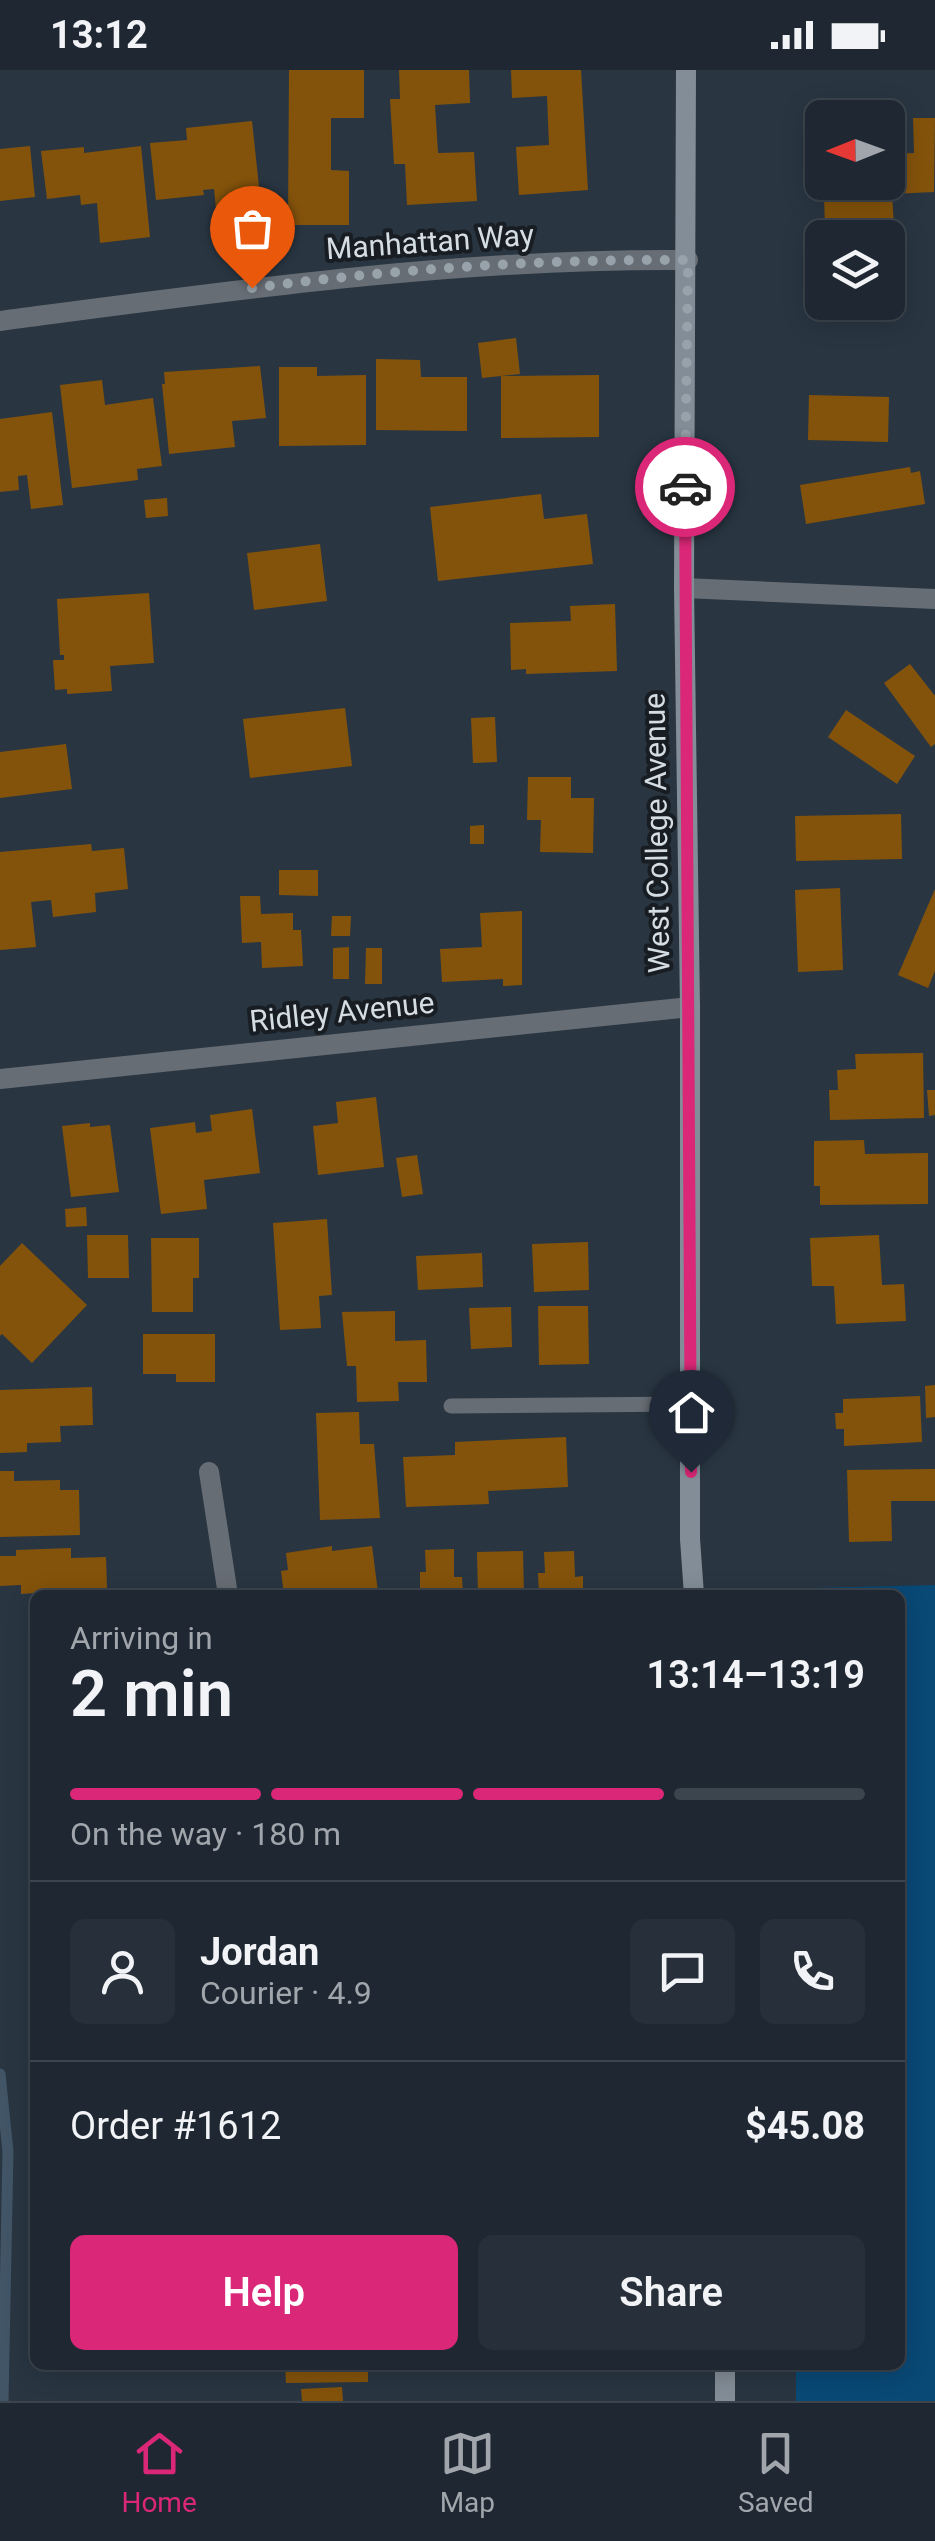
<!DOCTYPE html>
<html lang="en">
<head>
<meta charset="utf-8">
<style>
  body { margin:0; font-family:Roboto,sans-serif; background:#27303a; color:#f1f3f6; height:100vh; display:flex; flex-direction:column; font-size:38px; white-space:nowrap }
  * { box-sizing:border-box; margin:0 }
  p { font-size:32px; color:#a1a6ac }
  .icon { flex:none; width:55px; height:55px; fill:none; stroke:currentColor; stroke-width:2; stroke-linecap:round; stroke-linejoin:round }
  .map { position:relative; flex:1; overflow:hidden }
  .panel { position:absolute; left:30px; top:1520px; width:875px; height:780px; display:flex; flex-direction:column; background:#1f2832; border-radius:15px; box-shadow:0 5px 25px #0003,0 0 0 2px #3c444d }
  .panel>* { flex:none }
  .needle { width:65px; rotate:269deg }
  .controls { position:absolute; left:805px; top:30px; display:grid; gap:20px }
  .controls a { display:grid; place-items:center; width:100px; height:100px; border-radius:15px; background:#1f2832; box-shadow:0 5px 25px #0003,0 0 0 2px #3c444d; font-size:50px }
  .pin { position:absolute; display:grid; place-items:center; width:85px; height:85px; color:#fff; margin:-102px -42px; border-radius:50% 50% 50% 0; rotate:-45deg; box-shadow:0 0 10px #0007 }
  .pin .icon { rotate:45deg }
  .courier { position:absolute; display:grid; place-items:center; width:100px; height:100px; margin:-50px; border:8px solid #db2777; border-radius:50%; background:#fff; color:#222; box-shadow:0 2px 12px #0007 }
  .headline em { font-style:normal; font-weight:600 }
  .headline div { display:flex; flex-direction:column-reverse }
  .headline { display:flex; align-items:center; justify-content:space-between; height:170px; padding:0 40px }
  h1 { font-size:65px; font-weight:600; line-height:75px }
  .bar { display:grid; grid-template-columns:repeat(4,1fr); gap:15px 10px; align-content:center; height:120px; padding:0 40px }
  .bar i { height:12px; border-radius:8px; background:#3c444d }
  .bar .current { background:#db2777 }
  .bar p { grid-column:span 4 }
  .line { display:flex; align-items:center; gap:25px; padding:0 40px; border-top:2px solid #3c444d }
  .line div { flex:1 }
  .round { display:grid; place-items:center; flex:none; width:105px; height:105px; border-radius:15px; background:#27303a }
  .cta { display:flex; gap:20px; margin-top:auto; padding:20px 40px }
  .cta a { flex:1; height:115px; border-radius:15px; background:#db2777; color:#fff; font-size:40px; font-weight:600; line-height:115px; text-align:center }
  .cta a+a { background:#27303a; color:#f1f3f6 }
  .status { display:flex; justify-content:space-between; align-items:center; height:70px; padding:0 50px; background:#1f2832; direction:ltr }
  .status svg { height:28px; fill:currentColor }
  .dock { display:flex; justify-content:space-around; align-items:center; height:140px; border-top:2px solid #3c444d; background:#1f2832; font-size:28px; color:#a1a6ac }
  .dock a { display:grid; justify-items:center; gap:5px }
  .dock .current { color:#db2777 }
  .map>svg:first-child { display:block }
  .green { fill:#094976 }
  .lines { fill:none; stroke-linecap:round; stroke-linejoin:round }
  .stream { stroke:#425566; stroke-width:11 }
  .building { fill:#84530b }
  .service { stroke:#676d74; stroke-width:15 }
  .minor { stroke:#676d74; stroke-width:20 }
  .secondary { stroke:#838d97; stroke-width:20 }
  .done { stroke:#98a2ab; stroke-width:10; stroke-dasharray:0 18 }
  .route { stroke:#db2777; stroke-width:12 }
  .labels { text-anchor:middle; stroke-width:8; stroke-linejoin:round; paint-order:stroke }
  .street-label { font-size:30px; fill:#d4dce4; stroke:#171d22 }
</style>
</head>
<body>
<div class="status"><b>13:12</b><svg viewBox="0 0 49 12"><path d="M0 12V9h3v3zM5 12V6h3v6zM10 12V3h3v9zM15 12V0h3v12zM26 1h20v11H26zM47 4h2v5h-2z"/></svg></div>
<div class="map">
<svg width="935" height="2331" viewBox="0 0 935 2331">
  <rect width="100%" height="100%" fill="#293642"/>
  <path class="green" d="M935 1515V2331H796V2295H900V1525H765L770 1519Z"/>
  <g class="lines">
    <path class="stream" d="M0 2004 8 2082 3 2331"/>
  </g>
  <g class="building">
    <path d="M289 0H364V48H331V100L349 101V155H288Z"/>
    <path d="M399 0H469L470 33 435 35 438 83 474 82 477 131 407 135 405 94H394L390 29H400Z"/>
    <path d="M511 0H581L588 120 519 125 516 77 549 75 547 26 512 28Z"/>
    <path d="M913 48H935L934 122 892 124 894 155 825 157 824 127H836V114L888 112V84L914 83Z"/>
    <path d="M252 51 263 154 218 159 214 119 203 120 204 125 156 130 150 73 187 70 186 58Z"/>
    <path d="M30 76 35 127 0 131V79Z"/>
    <path d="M141 76 150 167 100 173 97 133 81 135 80 125 47 129 41 81 84 77V83Z"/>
    <path d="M516 268 520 304 501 306 599 305V367L501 368V306L482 308 478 273Z"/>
    <path d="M376 289 420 290 421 307H467V361L376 360Z"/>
    <path d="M260 296 266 348 232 351 235 377 169 384 162 314H165L164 302Z"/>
    <path d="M279 297H317V306L366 305V375L279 376Z"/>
    <path d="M102 310 105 335 153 328 162 396 137 399 138 410 72 418 60 315Z"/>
    <path d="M809 325 889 327 888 372 808 370Z"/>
    <path d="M52 342 63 435 31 439 27 405 18 406 19 420 0 422V349Z"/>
    <path d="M910 397 911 403 920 401 925 434 806 454 800 415Z"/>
    <path d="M541 424 544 449 587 444 593 494 438 511 430 437Z"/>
    <path d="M167 428 168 446 146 448 144 430Z"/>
    <path d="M320 474 327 531 254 540 247 483Z"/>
    <path d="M149 523 154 593 110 596 112 621 67 624V619L55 620 53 590H64V585H60L57 529Z"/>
    <path d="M615 534 617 601 526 604V599L511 600 510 553 571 551 570 536Z"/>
    <path d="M910 594 935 626V674L931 677 884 613Z"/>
    <path d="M345 638 352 696 250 708 243 649Z"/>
    <path d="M846 640 915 686 897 714 828 667Z"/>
    <path d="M495 647 497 692 473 693 471 648Z"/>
    <path d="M66 674 72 719 0 728V682Z"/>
    <path d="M528 707H571V728H594L593 783 540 782 541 750H527Z"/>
    <path d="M901 744 902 789 796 791 795 746Z"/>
    <path d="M484 755V774H470V756Z"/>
    <path d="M91 774 92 781 124 778 128 819 95 823 96 842 53 847 51 830 31 832 36 877 0 880V782Z"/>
    <path d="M279 800H318V826L279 825Z"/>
    <path d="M840 818 843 900 798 902 795 820Z"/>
    <path d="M935 819V901L928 918 898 905Z"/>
    <path d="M240 826H260L261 844 293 843V860H301L303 896 262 898 261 872 242 873Z"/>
    <path d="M522 841V915L503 916V909L442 912 440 879 482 877 480 843Z"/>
    <path d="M332 846H351L350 866H331Z"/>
    <path d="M349 877V909H333V878Z"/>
    <path d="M366 878H382V914H365Z"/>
    <path d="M923 983 924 1048 830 1050 829 1020H838L837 1000 856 999 855 984Z"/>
    <path d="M927 1020H935V1045L929 1046Z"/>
    <path d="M376 1027 384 1097 318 1105 313 1056 338 1053 336 1032Z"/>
    <path d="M252 1039 260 1103 204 1110 207 1139 161 1144 150 1058 195 1052 196 1063 212 1061 210 1045Z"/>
    <path d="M90 1053V1057L110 1055 119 1122 71 1127 62 1056Z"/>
    <path d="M864 1070 865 1084 928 1083V1134L820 1135V1116H814V1071Z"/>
    <path d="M417 1085 423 1124 402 1127 396 1088Z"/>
    <path d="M86 1137 87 1156 66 1157 65 1139Z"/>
    <path d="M327 1149 332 1225 319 1226 321 1258 280 1260 273 1153Z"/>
    <path d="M87 1165H128L129 1208H88Z"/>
    <path d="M879 1165 882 1215 904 1214 906 1251 836 1254 834 1216H812L810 1168Z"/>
    <path d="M151 1168H199V1208H193V1242H152Z"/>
    <path d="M588 1172 589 1220 534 1222 532 1174Z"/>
    <path d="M22 1173 87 1235 32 1293 2 1264 0 1266V1196Z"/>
    <path d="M482 1183 483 1217 418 1220 416 1186Z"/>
    <path d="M538 1236H588L589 1294 539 1295Z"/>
    <path d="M511 1237 512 1277 471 1279 469 1238Z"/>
    <path d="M395 1241V1271L426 1270 427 1312H398L399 1331 357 1332 356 1296H347L342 1242Z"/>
    <path d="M143 1264H215V1312H176V1304H143Z"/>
    <path d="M935 1315V1347L926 1348 925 1316Z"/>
    <path d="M92 1317 93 1355 60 1356 61 1372 27 1373V1382L0 1383V1320Z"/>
    <path d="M920 1326 922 1372 844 1376V1359H836L835 1343H843V1329Z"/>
    <path d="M359 1342 360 1374H374L380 1448 320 1450 316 1343Z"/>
    <path d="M566 1367 568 1417 488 1421 489 1434 406 1437 403 1387 455 1385V1372Z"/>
    <path d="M935 1399V1431H891L892 1471 849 1472 847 1400Z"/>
    <path d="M0 1401H14V1411L60 1410V1420H79L80 1465 0 1467Z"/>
    <path d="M332 1476V1481L372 1476 378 1522 284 1525 281 1501 288 1500 286 1483Z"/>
    <path d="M71 1478V1488L106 1487 107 1518 21 1524V1515L0 1516V1486H16V1480Z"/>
    <path d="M454 1479V1507H462L463 1525H420V1502H426L425 1480Z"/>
    <path d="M523 1481 524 1525H478L477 1482Z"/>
    <path d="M574 1481 575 1507 583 1506V1525H539L538 1503H545L544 1482Z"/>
    <path d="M285 2295H368V2312L286 2313Z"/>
    <path d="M342 2317 343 2331H302L301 2319Z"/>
  </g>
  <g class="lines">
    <path class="service" d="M451 1336 692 1334"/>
    <g class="minor">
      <path d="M0 251C228 221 457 188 688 190"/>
      <path d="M684 518 935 529"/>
      <path d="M0 1009 690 937"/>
      <path d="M209 1402 228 1525"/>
    </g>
    <g class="secondary">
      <path d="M686 0 684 518 690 937V1469L694 1525"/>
      <path d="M725 2331V2295"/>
    </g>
  </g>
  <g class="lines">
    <path class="done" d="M252 218C396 199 543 189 688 190L685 417"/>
    <path class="route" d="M685 417 691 1402"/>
  </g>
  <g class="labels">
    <g class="street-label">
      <text transform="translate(430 172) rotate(-4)" y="10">Manhattan Way</text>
      <text transform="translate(657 763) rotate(-91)" y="10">West College Avenue</text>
      <text transform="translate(342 942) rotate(-6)" y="10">Ridley Avenue</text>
    </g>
  </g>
</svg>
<div class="controls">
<a><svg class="needle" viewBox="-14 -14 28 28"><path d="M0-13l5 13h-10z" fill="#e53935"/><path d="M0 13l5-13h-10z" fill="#a1a6ac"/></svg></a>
<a><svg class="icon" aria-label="layers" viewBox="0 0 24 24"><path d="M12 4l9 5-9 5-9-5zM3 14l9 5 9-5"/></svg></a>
</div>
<div class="pin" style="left:252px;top:218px;background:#ea580c"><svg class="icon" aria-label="bag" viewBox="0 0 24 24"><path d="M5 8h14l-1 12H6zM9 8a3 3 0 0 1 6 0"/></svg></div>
<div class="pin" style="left:691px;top:1402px;background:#1f2937"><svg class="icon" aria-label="home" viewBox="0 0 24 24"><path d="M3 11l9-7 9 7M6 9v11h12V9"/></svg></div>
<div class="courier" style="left:685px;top:417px"><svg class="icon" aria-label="car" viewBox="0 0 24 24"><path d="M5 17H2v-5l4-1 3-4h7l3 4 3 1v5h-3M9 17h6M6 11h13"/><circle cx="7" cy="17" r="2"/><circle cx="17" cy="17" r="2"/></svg></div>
<section class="panel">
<div class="headline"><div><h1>2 min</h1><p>Arriving in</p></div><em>13:14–13:19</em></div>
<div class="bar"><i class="current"></i><i class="current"></i><i class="current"></i><i></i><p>On the way · 180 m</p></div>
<div class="line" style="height:180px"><a class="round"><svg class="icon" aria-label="person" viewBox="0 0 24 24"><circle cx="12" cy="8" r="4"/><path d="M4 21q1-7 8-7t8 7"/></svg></a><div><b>Jordan</b><p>Courier · 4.9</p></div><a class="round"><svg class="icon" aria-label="chat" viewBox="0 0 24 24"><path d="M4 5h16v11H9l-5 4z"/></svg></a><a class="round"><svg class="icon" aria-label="phone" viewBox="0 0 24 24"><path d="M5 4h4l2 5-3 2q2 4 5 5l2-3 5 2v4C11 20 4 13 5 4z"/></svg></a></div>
<div class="line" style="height:130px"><div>Order #1612</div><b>$45.08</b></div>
<div class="cta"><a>Help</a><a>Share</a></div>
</section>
</div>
<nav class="dock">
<a class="current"><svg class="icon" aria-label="home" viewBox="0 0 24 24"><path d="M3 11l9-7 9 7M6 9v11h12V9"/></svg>Home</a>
<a><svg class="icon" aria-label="map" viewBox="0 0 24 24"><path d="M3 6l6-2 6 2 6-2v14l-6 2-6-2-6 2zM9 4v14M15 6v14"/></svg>Map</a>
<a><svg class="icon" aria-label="saved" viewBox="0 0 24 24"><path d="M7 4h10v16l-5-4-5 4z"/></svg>Saved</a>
</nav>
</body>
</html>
